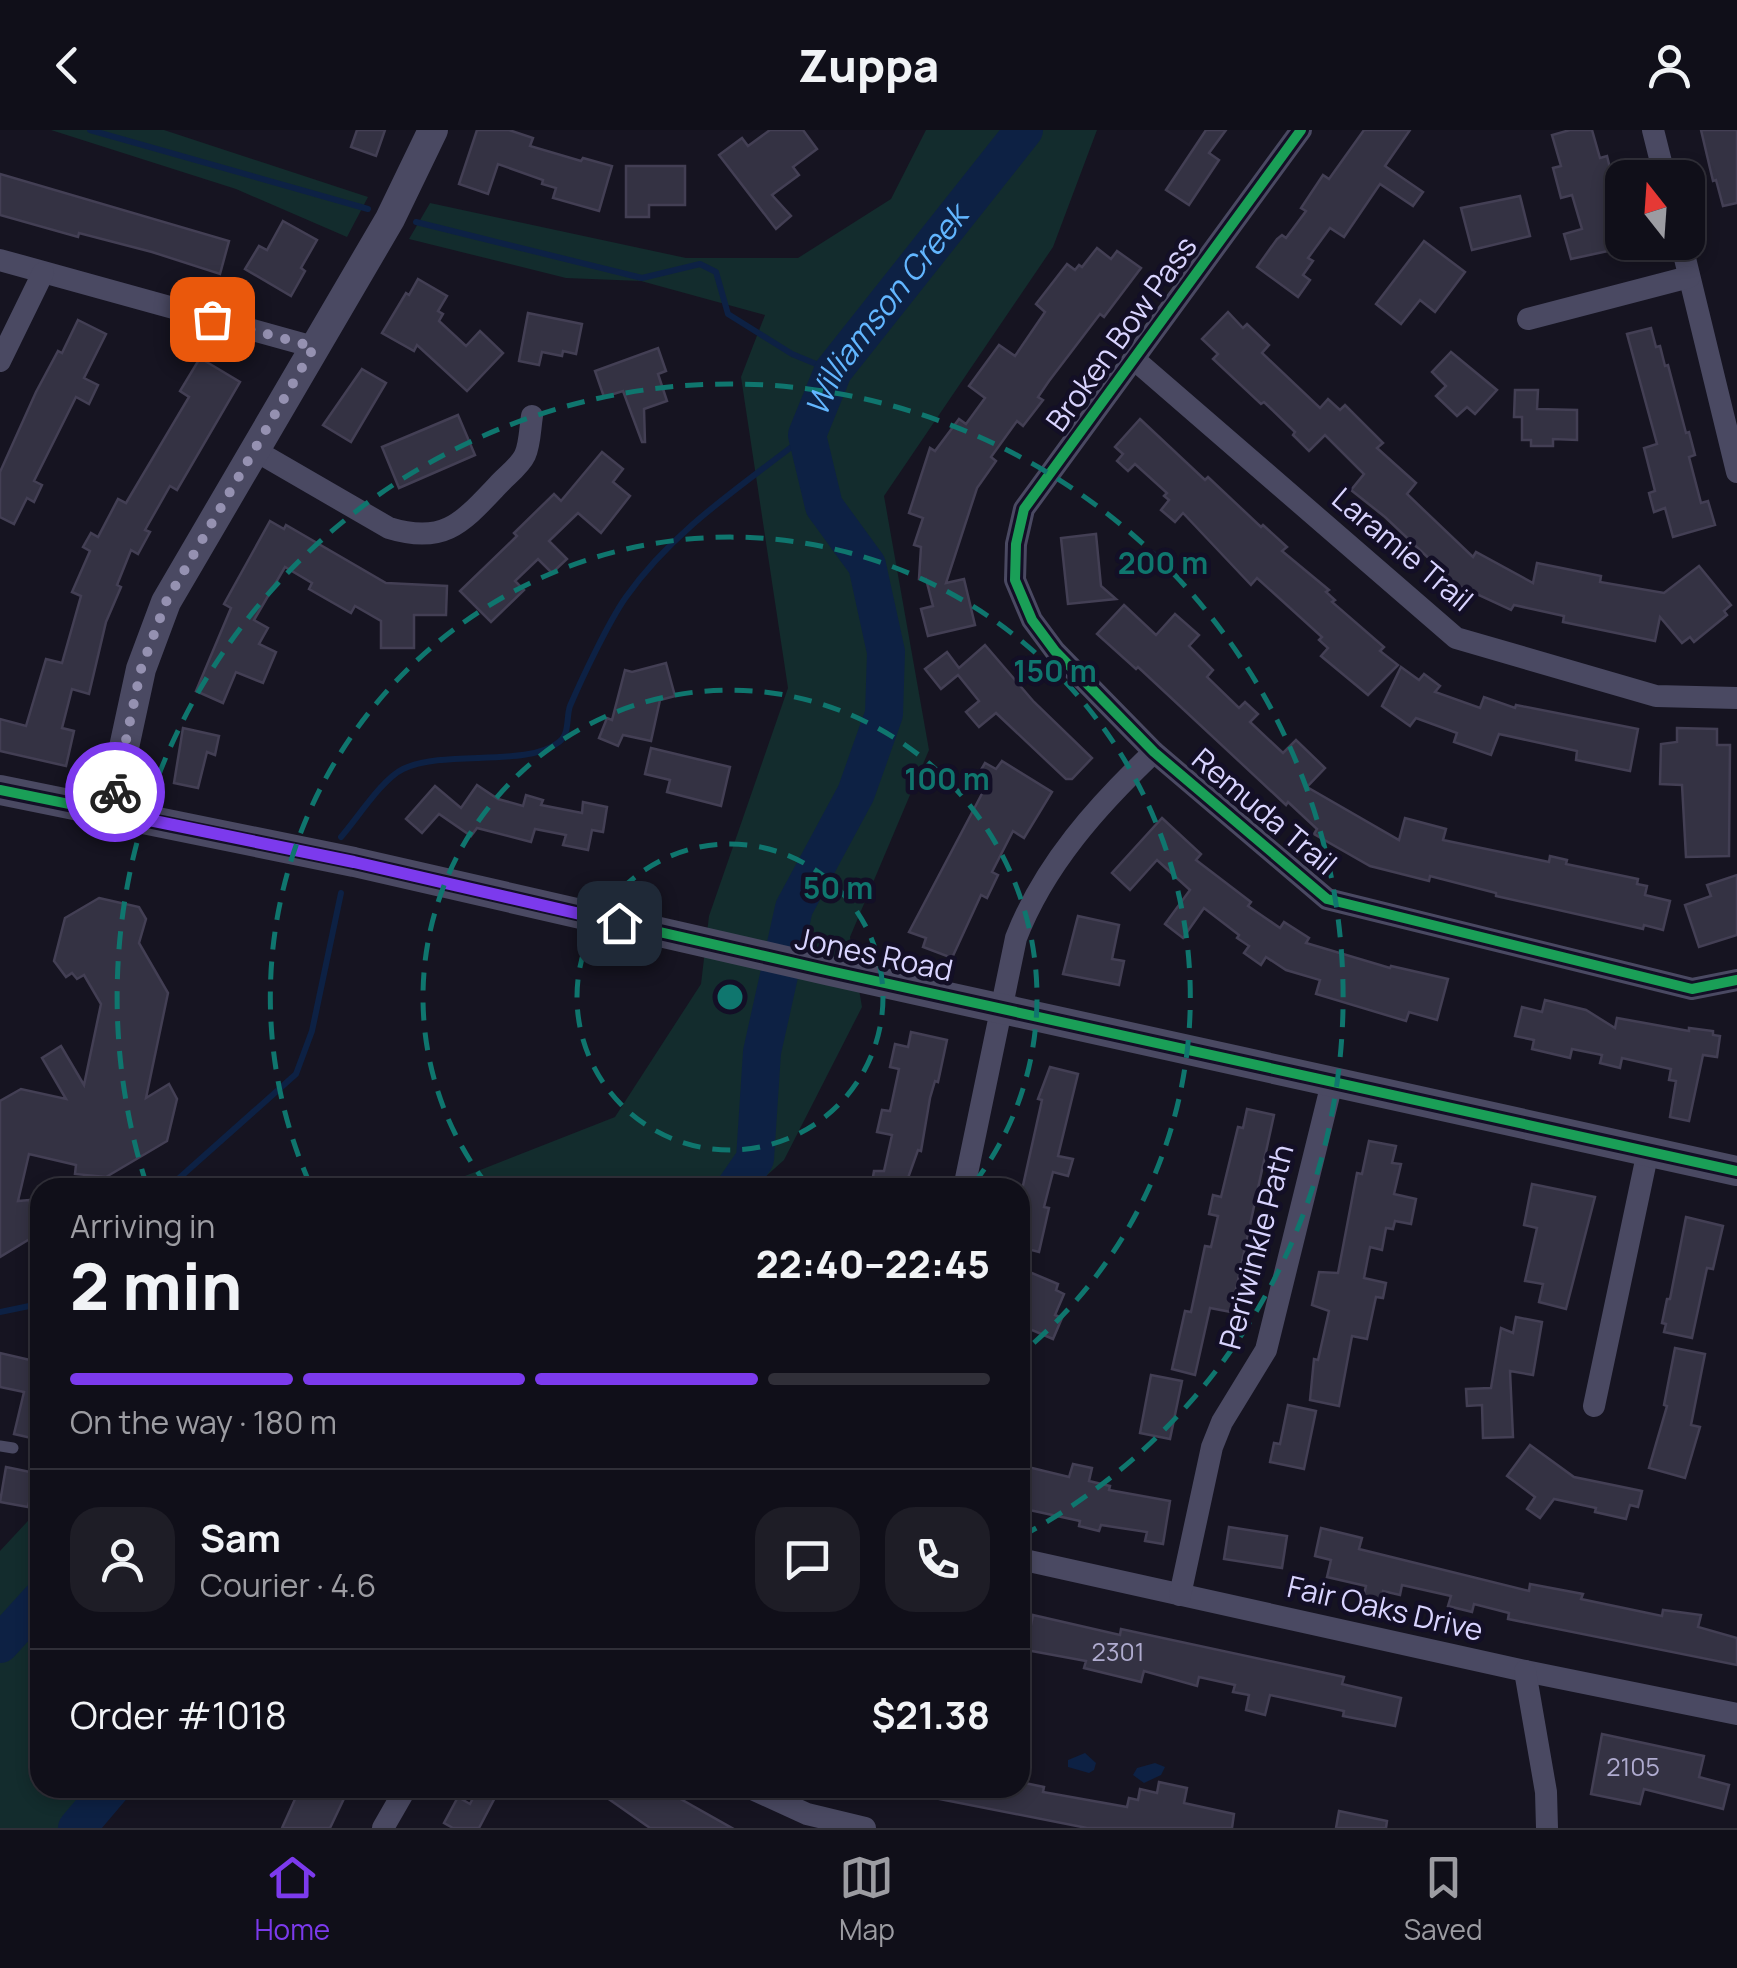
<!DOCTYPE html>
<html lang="en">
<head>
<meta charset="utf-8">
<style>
  body { margin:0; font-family:Manrope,sans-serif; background:#1e1d26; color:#f1f3f6; height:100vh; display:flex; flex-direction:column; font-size:38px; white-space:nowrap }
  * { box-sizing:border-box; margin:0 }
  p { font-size:32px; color:#9c9ca2 }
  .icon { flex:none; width:55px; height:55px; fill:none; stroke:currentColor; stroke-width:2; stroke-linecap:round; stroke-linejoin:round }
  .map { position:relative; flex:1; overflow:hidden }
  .side { position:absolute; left:30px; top:1048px; width:1000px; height:620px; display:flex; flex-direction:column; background:#100f19; border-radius:30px; box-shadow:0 5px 15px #0003,0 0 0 2px #302f38 }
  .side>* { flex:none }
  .needle { width:65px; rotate:343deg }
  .fabs { position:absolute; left:1605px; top:30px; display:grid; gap:20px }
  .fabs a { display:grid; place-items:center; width:100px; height:100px; border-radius:20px; background:#100f19; box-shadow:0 5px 15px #0003,0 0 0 2px #302f38; font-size:50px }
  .pin { position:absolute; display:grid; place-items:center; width:85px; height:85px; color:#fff; margin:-42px; border-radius:20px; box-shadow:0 5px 15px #0006 }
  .courier { position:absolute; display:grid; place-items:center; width:100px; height:100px; margin:-50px; border:8px solid #7c3aed; border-radius:50%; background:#fff; color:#222; box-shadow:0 2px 12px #0007 }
  .head em { font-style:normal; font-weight:800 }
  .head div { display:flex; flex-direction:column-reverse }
  .head { display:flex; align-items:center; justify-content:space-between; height:170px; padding:0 40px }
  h1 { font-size:65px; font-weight:800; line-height:75px }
  .bar { display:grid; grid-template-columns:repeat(4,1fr); gap:15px 10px; align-content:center; height:120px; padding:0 40px }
  .bar i { height:12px; border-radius:8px; background:#302f38 }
  .bar .active { background:#7c3aed }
  .bar p { grid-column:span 4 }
  .line { display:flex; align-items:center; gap:25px; padding:0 40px; border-top:2px solid #302f38 }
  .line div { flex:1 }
  .round { display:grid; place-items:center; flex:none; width:105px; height:105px; border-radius:30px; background:#1e1d26 }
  header { display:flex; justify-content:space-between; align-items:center; height:130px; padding:0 40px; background:#100f19; font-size:45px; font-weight:800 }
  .menu { display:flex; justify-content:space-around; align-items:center; height:140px; border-top:2px solid #302f38; background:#100f19; font-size:28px; color:#9c9ca2 }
  .menu a { display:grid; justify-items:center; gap:5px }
  .menu .active { color:#7c3aed }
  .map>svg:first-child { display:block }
  .green { fill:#132c2d }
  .water { fill:#0d2144 }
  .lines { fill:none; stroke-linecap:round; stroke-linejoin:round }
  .stream { stroke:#0d2144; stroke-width:6 }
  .river { stroke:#0d2144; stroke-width:38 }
  .building { fill:#343243; stroke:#433f54; stroke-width:2.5 }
  .service { stroke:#4a4962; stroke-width:11 }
  .minor { stroke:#4a4962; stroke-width:22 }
  .tertiary { stroke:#4a4962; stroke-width:30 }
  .cycleway-casing { stroke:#130f26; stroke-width:16 }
  .cycleway { stroke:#1a9f57; stroke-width:10 }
  .done { stroke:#9591b1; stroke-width:10; stroke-dasharray:0 18 }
  .route { stroke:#7c3aed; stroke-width:12 }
  .ring { fill:none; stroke:#0f766e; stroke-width:5; stroke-dasharray:18 12 }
  .labels { text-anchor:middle; stroke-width:9; stroke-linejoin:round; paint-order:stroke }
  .number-label { font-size:25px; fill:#b0acd0 }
  .street-label { font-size:30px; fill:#d9d4ff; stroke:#130f26 }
  .water-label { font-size:32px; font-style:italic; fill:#62b6ff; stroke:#130f26 }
  .centre { fill:#0f766e; stroke:#130f26; stroke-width:5 }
  .ring-label { font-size:30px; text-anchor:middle; font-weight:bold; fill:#0f766e; stroke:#130f26; stroke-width:9; stroke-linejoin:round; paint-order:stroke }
</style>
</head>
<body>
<header><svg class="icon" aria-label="back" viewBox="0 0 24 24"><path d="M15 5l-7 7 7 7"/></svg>Zuppa<svg class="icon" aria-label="person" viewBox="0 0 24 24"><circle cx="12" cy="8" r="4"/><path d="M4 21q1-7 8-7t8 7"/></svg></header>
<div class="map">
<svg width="1737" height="1698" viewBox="0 0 1737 1698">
  <rect width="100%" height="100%" fill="#161421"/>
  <g class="green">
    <path d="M51 0H164L368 67 347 107 236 59Z"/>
    <path d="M926 0H1097L1053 117 884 366 929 620 850 807 862 877 784 1030 754 1057H437L615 987 701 854 709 786 788 558 741 247 765 185 641 151 566 148 409 109 430 73 686 128H798L891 69Z"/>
    <path d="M40 1378V1658H131L95 1698H0V1421Z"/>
  </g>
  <g class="water">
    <path d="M1085 1623 1096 1633 1094 1640 1089 1643 1068 1637V1630Z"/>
    <path d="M1155 1633 1165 1637 1161 1645 1144 1653 1133 1645 1137 1638Z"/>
  </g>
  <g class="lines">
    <g class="stream">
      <path d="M90 0 368 79"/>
      <path d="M416 92 642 148 700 134 716 142 728 184 792 224 833 241"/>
      <path d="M341 707C357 689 382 649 403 639 445 619 527 638 559 612 570 604 566 587 570 576 582 548 609 491 626 467 674 399 743 355 807 305"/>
      <path d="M168 1058 296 944 312 901 341 763"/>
      <path d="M0 1182 34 1175 40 1170"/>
    </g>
    <g class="river">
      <path id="s1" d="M735 1058 755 1029 762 922 794 778 856 663 884 584 886 522 867 435 824 376 807 305 833 241 1024 0"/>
      <path d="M0 1514 40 1470"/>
      <path d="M77 1698 111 1658"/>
    </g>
  </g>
  <g class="building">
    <path d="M357 0H385L376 26 351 17Z"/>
    <path d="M477 0H509L533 8 530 16 581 31 583 28 612 36 599 81 553 68 556 58 542 54 543 50 498 34 488 64 459 54Z"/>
    <path d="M770 0H803L817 19 793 37 799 45 772 65 791 86 776 99 719 25 742 8 748 16Z"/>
    <path d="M1206 0H1226L1209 23 1219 30 1189 75 1166 60Z"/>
    <path d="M1364 0H1410L1385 36 1423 62 1413 76 1380 54 1344 107 1330 98 1308 128 1313 131 1303 145 1310 150 1298 167 1257 137 1277 109 1282 105 1286 108 1306 81 1301 78 1323 45 1329 49Z"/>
    <path d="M1570 0H1592L1600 28 1607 26 1610 38 1613 37 1622 73V118L1571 129 1564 104 1582 99 1572 65 1561 68 1553 38 1561 36 1552 5Z"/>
    <path d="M1701 0H1737V73L1723 76 1716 50 1713 51Z"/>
    <path d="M626 36H685V75H649V87H626Z"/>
    <path d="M0 44 229 111 220 144 152 122 79 103 78 107 0 85Z"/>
    <path d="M1520 66 1530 106 1472 120 1461 78Z"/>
    <path d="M283 91 317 110 301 138 305 141 291 166 245 139 259 116 267 120Z"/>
    <path d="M1424 111 1465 142 1435 182 1420 170 1401 194 1376 174Z"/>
    <path d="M1097 118 1111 129 1117 121 1141 138 1104 187 1100 184 1049 251 1038 267 1043 270 1023 296 1017 291 991 327 996 331 977 358 946 453 964 449 975 495 928 506 921 479 933 476 926 449H919L921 417 914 415 923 388 909 383 930 318 935 321 959 289 966 294 985 268 969 256 999 215 1015 226 1045 182 1036 174 1067 134 1075 140 1079 135 1082 137Z"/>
    <path d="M418 149 447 166 438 181 443 184 439 191 466 216 480 201 503 223 467 261 417 215 414 221 382 203 406 163 409 165Z"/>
    <path d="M1228 182 1243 198 1247 194 1269 215 1262 223 1320 278 1328 269 1340 280 1345 275 1383 313 1377 318 1416 353 1407 364 1473 427 1476 422 1533 453 1537 433 1601 446 1600 452 1664 463 1699 436 1731 475 1724 481 1727 485 1694 512 1690 507 1682 513 1660 487 1655 511 1563 492 1564 486 1514 475 1511 480 1457 455 1385 387 1351 360 1364 344 1325 305 1309 321 1293 305 1295 302 1264 272 1261 274 1213 229 1218 224 1202 209Z"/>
    <path d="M528 183 582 194 576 224 563 221 562 226 542 222 539 235 519 231Z"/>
    <path d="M78 190 106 204 84 248 98 255 89 274 76 267 34 351 42 355 34 372 27 368 14 394 0 387V342L36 262 58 221 62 223Z"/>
    <path d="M1651 198 1656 217 1660 216 1665 236 1668 235 1686 303 1689 302 1695 325 1689 327 1701 373 1708 371 1715 395 1673 407 1665 378 1654 382 1649 363 1655 361 1644 318 1657 314 1627 204Z"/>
    <path d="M658 218 666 241 658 244 667 271 644 279 645 312H642L623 261 604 267 595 241Z"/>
    <path d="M1451 222 1497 260 1475 284 1467 277 1457 286 1436 266 1446 256 1432 242Z"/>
    <path d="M200 228 240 252 177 360 170 356 145 400 150 402 138 424 131 420 117 455 121 457 106 492 89 564 72 559 62 598 74 601 66 636 0 621V589L26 596 46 529 62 533 81 466 72 462 90 421 83 417 91 403 98 407 118 369 126 373 189 267 180 261Z"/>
    <path d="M362 239 386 253 351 312 323 295Z"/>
    <path d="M1515 260H1538L1537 279 1577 280V310L1553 309V316H1531V310H1522V287H1514Z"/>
    <path d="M458 285 475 325 399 358 382 317Z"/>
    <path d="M1140 289 1205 350 1208 347 1261 397 1263 395 1287 417 1282 421 1329 460 1326 462 1335 470 1332 472 1384 517 1380 521 1398 535 1368 565 1321 526 1328 518 1319 510 1322 507 1257 448 1251 455 1183 383 1175 392 1161 380 1169 370 1164 366 1167 363 1135 334 1128 341 1117 331 1123 324 1115 317Z"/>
    <path d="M602 322 623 339 613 352 630 366 601 403 578 383 549 411 567 429 552 443 538 429 515 451 524 460 491 492 460 461 517 406 514 403 554 364 561 371Z"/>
    <path d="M270 391 284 399 286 395 386 453 447 456 446 485H414V518H381V491L355 476 351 483 309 459 312 453 285 437 254 490 268 498 259 514 276 522 263 553 236 542 223 573 196 561 231 478 224 474Z"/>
    <path d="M1096 404 1101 456 1116 469 1068 474 1061 408Z"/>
    <path d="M1124 475 1156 505 1175 484 1199 505 1189 516 1213 540 1207 547 1239 578 1245 572 1258 584 1250 592 1283 623 1296 610 1325 638 1307 657 1399 710 1405 688 1446 699 1443 710 1549 732 1550 726 1567 730 1566 734 1638 749 1637 754 1647 756 1645 765 1670 771 1663 800 1644 795 1643 799 1496 766V763L1430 746 1429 751 1370 736 1314 704 1317 699 1288 672 1286 675 1138 537 1136 539 1097 504Z"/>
    <path d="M985 515 1034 572 1092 628 1072 649H1066L996 583 979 597 966 582 979 571 958 545 941 559 925 539 947 522 959 538Z"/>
    <path d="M666 533 675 566 660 570 651 611 623 605 618 616 599 608 607 588 612 590 625 540 632 542Z"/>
    <path d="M1401 537 1419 550 1424 544 1440 556 1435 562 1480 578 1484 567 1515 578 1516 575 1638 599 1630 641 1576 630 1577 621 1499 604 1491 625 1454 612 1457 603 1416 588 1410 596 1382 576Z"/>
    <path d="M183 598 219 606 215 625 207 622 198 658 174 653Z"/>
    <path d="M1677 598 1717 599V615H1730L1729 726 1686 727 1682 655 1660 654 1661 614 1677 612Z"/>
    <path d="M651 618 730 637 721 676 667 662 670 650 645 644Z"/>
    <path d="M1002 631 1052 662 1024 708 1013 701 992 742 998 745 987 768 981 765 952 828 923 817 926 808 909 802 986 656 975 650 985 633 996 639Z"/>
    <path d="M477 655 498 669 523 676 526 665 543 670 541 675 582 683 583 672 607 677 603 702 592 700 588 720 563 715 566 705 535 699 531 712 477 698 471 706 439 684 422 703 406 689 435 656 461 678Z"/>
    <path d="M1162 688 1201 724 1196 730 1251 772 1248 776 1280 798 1284 792 1309 808 1306 813 1390 838 1391 836 1448 849 1437 890 1409 882 1406 891 1316 864 1320 850 1286 840 1266 827 1261 835 1244 823 1249 816 1237 808 1239 805 1204 778 1183 808 1165 794 1190 760 1157 730 1130 760 1112 743Z"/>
    <path d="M1737 745V805L1699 817 1685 775 1711 766 1707 755Z"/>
    <path d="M99 768 139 777 146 789 139 813 168 863 146 968 169 954 177 969 167 1011 106 1047 75 1044 76 1035 29 1024 18 1071 29 1070 36 1094 33 1107 0 1127V971L21 959 66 969 42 928 61 916 84 955 101 874 84 845 77 849 72 843 66 847 54 831 65 788Z"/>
    <path d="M1078 786 1119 795 1112 829 1124 831 1119 855 1063 844Z"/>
    <path d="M1545 870 1586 880 1615 898 1617 888 1689 901V898L1713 901V905L1720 906 1717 927 1703 925 1689 991 1670 987 1676 951 1669 950 1671 939 1622 928 1620 938 1600 933 1602 925 1572 919 1570 928 1532 919 1534 910 1515 906 1522 877 1542 882Z"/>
    <path d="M911 902 947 910 938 952 935 951 930 968 921 1021 918 1020 908 1048 919 1050 918 1058H871L874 1041H884L892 1005 877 1002 882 980 890 981 899 939 890 937 895 914 908 917Z"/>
    <path d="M1050 937 1078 944 1058 1026 1073 1029 1068 1046 1053 1042 1044 1077 1049 1078 1039 1122 1020 1117V1069L1042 970 1038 969Z"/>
    <path d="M1247 979 1274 985 1231 1182 1210 1178 1195 1245 1172 1239 1185 1181 1191 1182 1205 1116 1211 1117 1218 1086 1209 1084 1213 1065 1221 1067 1238 997 1243 998Z"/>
    <path d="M1369 1011 1396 1016 1392 1033 1401 1034 1394 1064 1416 1069 1411 1094 1395 1091 1393 1099 1386 1098 1382 1120 1370 1117 1364 1148 1386 1153 1383 1168 1376 1167 1367 1209 1352 1206 1339 1276 1310 1270 1314 1229 1318 1230 1329 1181 1312 1175 1319 1142 1338 1143 1357 1043 1362 1044Z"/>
    <path d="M1532 1054 1595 1067 1566 1179 1539 1172 1543 1154 1525 1151 1537 1098 1524 1095Z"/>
    <path d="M1686 1087 1723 1096 1713 1139 1707 1138 1692 1208 1664 1202 1666 1194 1662 1193 1667 1169H1670Z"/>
    <path d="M1020 1138 1058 1154 1056 1160 1064 1164 1055 1185 1062 1188 1053 1209 1020 1195Z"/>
    <path d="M1516 1187 1542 1192 1533 1245 1510 1241 1513 1307 1483 1308 1482 1275 1467 1276 1466 1259 1491 1258 1501 1198 1513 1203Z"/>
    <path d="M1675 1218 1705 1224 1691 1295 1700 1297 1685 1348 1649 1338 1667 1276 1664 1275Z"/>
    <path d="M33 1219 40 1220V1310L14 1304 24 1262 0 1257V1223L30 1230Z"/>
    <path d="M1151 1245 1182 1251 1170 1309 1140 1303Z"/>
    <path d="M1288 1275 1316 1281 1304 1339 1270 1332 1274 1313 1280 1314Z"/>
    <path d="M1530 1315 1574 1347 1642 1361 1638 1377 1630 1375 1626 1389 1595 1382 1596 1378 1554 1369 1540 1388 1527 1379 1535 1367 1507 1346Z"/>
    <path d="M1073 1334 1092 1338 1089 1351 1110 1356 1109 1360 1170 1371 1163 1414 1145 1411 1147 1402 1101 1395 1099 1401 1079 1396 1080 1391 1020 1378V1335L1069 1347Z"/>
    <path d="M6 1337 35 1343 28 1377 0 1372Z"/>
    <path d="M1229 1397 1287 1406 1282 1438 1224 1429Z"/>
    <path d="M1321 1398 1362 1408 1359 1419 1529 1461 1530 1454 1583 1464 1581 1469 1662 1486 1663 1480 1701 1485 1698 1497 1737 1508V1535L1508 1489 1509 1483 1474 1474 1472 1482 1448 1476 1451 1466 1402 1455 1400 1465 1383 1461 1380 1481 1361 1478 1366 1456 1327 1447 1331 1430 1315 1426Z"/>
    <path d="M1033 1485 1120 1505 1121 1499 1344 1547 1342 1554 1401 1568 1395 1596 1343 1586 1344 1581 1270 1565 1265 1585 1246 1580 1249 1565 1233 1562 1235 1555 1199 1547 1197 1556 1144 1541 1141 1552 1084 1538 1086 1531 1026 1520Z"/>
    <path d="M1602 1604 1704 1626 1699 1647 1729 1655 1723 1679 1644 1659 1640 1674 1591 1664Z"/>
    <path d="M1020 1652 1044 1657 1043 1662 1127 1677 1129 1668 1138 1670 1140 1659 1157 1663 1159 1652 1187 1658 1184 1673 1234 1684 1232 1698H1087L924 1666V1658H1020Z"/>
    <path d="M300 1658H349L330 1698H282Z"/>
    <path d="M478 1658H500L479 1698H453L444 1693 458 1667 470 1674Z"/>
    <path d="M593 1658H661L732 1698H650Z"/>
    <path d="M1339 1681 1387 1691 1386 1698H1336Z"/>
  </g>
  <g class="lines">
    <path class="service" d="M0 1316 13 1318"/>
    <g class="minor">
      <path d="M1301 0 1024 379 1016 414 1015 450 1032 490 1055 521 1154 622 1327 769 1692 859 1737 850"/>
      <path d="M1653 0 1665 48"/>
      <path d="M1681 112 1737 342"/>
      <path d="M0 130 314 217"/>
      <path d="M1528 189 1689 147"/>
      <path d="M1135 230 1456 508 1656 566 1737 568"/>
      <path d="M0 231 43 143"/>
      <path d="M256 321 389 398C444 415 462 393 498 355 506 346 520 336 525 325 530 314 530 298 532 286"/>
      <path d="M964 1058 1016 808C1044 735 1098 675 1154 622"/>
      <path d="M1594 1276 1648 1021"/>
      <path d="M1020 1429 1525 1541 1737 1584"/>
      <path d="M1180 1465 1212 1317 1222 1292 1266 1220 1332 953"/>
      <path d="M1525 1541 1546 1662 1547 1698"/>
      <path d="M750 1658 807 1684 865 1698"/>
      <path d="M383 1698 406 1658"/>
    </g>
    <g class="tertiary">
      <path d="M0 660 354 732 830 841 1737 1041"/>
      <path d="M110 682 141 539 166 472 390 89 433 0"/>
    </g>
    <g class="cycleway-casing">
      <g id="cycleway">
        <path d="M1301 0 1024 379 1016 414 1015 450 1032 490 1055 521 1154 622 1327 769 1692 859 1737 850"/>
        <path d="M0 660 354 732 830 841 1737 1041"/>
      </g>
    </g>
    <use href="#cycleway" class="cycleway"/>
  </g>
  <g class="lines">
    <path class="done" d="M115 662 141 539 166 472 314 217 212 189"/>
    <path class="route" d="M115 662 110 682 354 732 619 793"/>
  </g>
  <g class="ring">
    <circle cx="730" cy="867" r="153"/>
    <path d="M488 1056A307 307 0 1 1 972 1056"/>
    <path d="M310 1054A460 460 0 1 1 1023 1222"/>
    <path d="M147 1056A613 613 0 1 1 1022 1406"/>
  </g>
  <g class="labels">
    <g class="number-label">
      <text x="1118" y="1531">2301</text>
      <text x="1633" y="1646">2105</text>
    </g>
    <g class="street-label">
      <text transform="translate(1122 204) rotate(-54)" y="10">Broken Bow Pass</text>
      <text transform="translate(1402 420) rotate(40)" y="10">Laramie Trail</text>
      <text transform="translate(1264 682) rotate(40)" y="10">Remuda Trail</text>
      <text transform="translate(874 825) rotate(12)" y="10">Jones Road</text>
      <text transform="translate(1257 1117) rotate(-75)" y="10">Periwinkle Path</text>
      <text transform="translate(1385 1479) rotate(13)" y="10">Fair Oaks Drive</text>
    </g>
    <g class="water-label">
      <text dy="11" stroke="none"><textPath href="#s1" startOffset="950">Williamson Creek</textPath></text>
    </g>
  </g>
  <circle cx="730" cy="867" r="15" class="centre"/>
  <g class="ring-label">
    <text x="1163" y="444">200 m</text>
    <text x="1055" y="552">150 m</text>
    <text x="947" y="660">100 m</text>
    <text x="838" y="769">50 m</text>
  </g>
</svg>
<div class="fabs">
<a><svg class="needle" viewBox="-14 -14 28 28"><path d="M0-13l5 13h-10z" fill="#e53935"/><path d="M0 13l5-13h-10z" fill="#9c9ca2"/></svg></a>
</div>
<div class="pin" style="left:212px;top:189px;background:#ea580c"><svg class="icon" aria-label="bag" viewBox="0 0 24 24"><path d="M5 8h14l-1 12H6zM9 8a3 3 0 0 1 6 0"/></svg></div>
<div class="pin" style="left:619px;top:793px;background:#1f2937"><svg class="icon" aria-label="home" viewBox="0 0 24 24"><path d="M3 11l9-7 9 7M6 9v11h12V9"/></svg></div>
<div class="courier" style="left:115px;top:662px"><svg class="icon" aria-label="bike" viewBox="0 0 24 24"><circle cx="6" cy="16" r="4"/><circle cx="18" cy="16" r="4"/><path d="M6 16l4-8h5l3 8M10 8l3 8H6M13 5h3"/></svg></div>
<section class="side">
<div class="head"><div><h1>2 min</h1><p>Arriving in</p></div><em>22:40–22:45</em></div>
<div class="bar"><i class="active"></i><i class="active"></i><i class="active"></i><i></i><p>On the way · 180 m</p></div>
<div class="line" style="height:180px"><a class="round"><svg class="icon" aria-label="person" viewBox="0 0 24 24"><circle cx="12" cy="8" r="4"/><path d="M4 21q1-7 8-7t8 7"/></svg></a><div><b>Sam</b><p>Courier · 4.6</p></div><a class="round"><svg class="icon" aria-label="chat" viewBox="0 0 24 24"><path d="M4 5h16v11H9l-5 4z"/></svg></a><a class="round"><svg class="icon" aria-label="phone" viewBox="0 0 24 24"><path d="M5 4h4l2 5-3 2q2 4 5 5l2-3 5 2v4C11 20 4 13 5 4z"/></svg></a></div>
<div class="line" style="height:130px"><div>Order #1018</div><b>$21.38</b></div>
</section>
</div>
<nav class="menu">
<a class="active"><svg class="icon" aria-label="home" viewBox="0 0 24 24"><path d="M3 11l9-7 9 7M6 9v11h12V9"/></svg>Home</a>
<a><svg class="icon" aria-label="map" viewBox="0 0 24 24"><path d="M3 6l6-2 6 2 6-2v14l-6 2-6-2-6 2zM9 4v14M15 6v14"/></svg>Map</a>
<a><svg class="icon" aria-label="saved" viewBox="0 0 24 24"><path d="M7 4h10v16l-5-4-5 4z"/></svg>Saved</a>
</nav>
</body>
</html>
